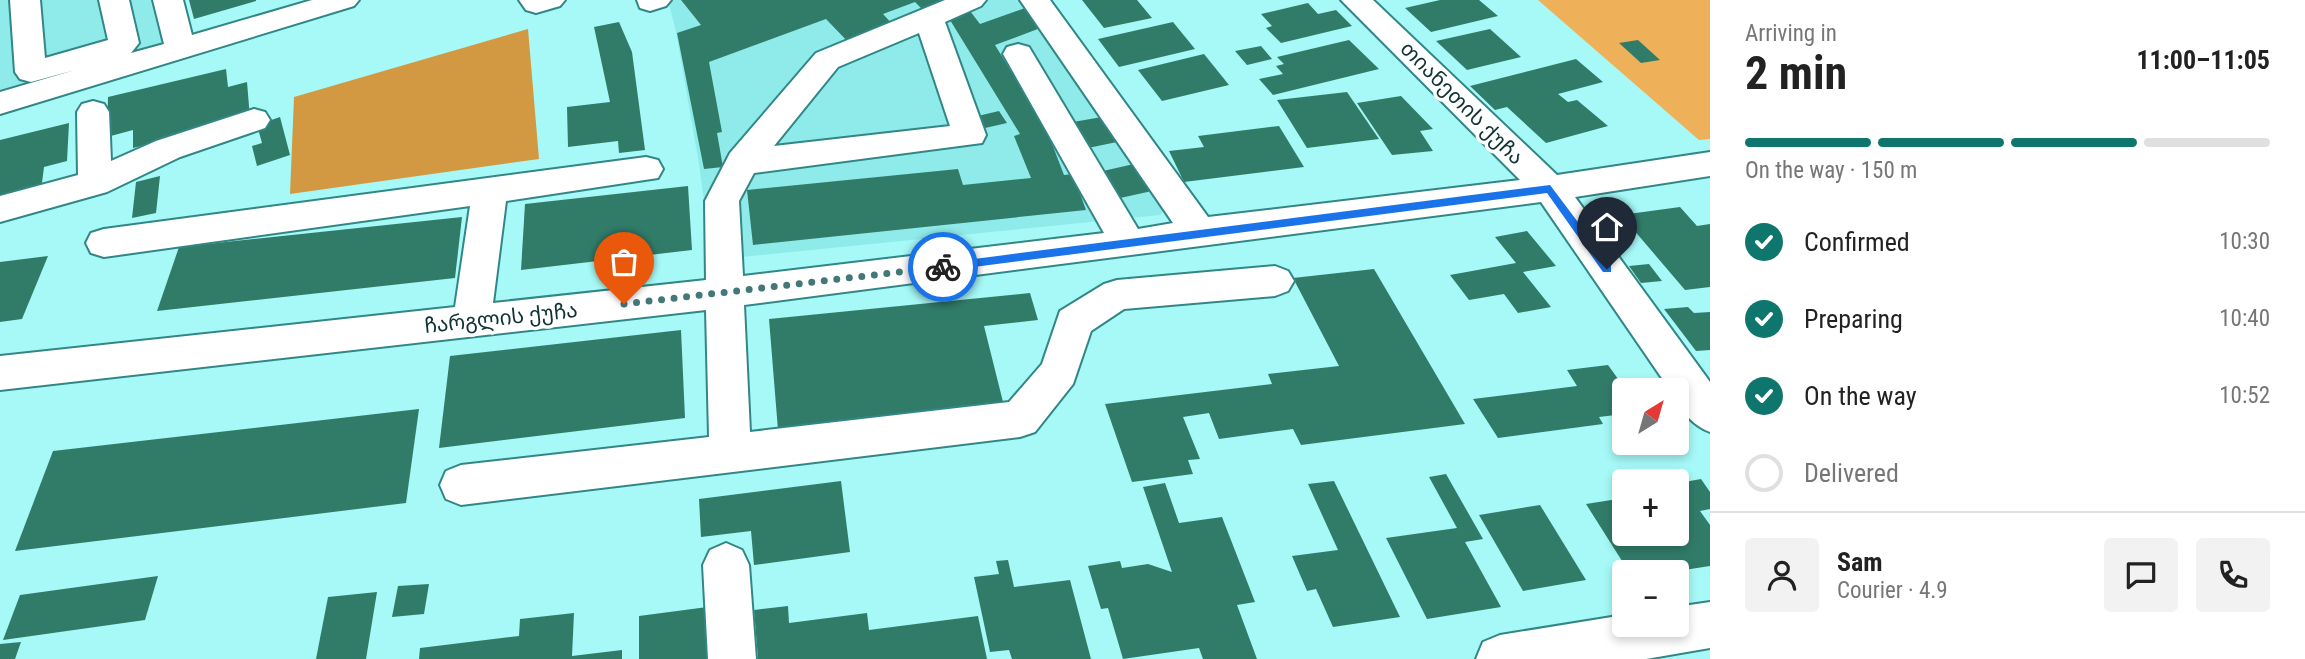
<!DOCTYPE html>
<html lang="en">
<head>
<meta charset="utf-8">
<style>
  body { margin:0; font-family:"Roboto Condensed","Noto Sans Georgian",sans-serif; background:#f2f2f2; color:#222; height:100vh; display:flex; flex-direction:column; font-size:26px; white-space:nowrap }
  * { box-sizing:border-box; margin:0 }
  p { font-size:23px; color:#767676 }
  .icon { flex:none; width:38px; height:38px; fill:none; stroke:currentColor; stroke-width:2; stroke-linecap:round; stroke-linejoin:round }
  .map { position:relative; flex:1; overflow:hidden }
  .drawer { display:flex; flex-direction:column; background:#fff; width:595px }
  .drawer>* { flex:none }
  .needle { width:46px; rotate:37deg }
  .buttons { position:absolute; left:1612px; top:378px; display:grid; gap:14px }
  .buttons a { display:grid; place-items:center; width:77px; height:77px; border-radius:7px; background:#fff; box-shadow:0 4px 10px #0003; font-size:35px }
  .pin { position:absolute; display:grid; place-items:center; width:60px; height:60px; color:#fff; margin:-72px -30px; border-radius:50% 50% 50% 0; rotate:-45deg; box-shadow:0 0 7px #0007 }
  .pin .icon { rotate:45deg }
  .courier { position:absolute; display:grid; place-items:center; width:70px; height:70px; margin:-35px; border:5px solid #1a73e8; border-radius:50%; background:#fff; color:#222; box-shadow:0 2px 9px #0007 }
  .headline em { font-style:normal; font-weight:700 }
  .headline div { display:flex; flex-direction:column-reverse }
  .headline { display:flex; align-items:center; justify-content:space-between; height:119px; padding:0 35px }
  h1 { font-size:46px; font-weight:700; line-height:52px }
  .bar { display:grid; grid-template-columns:repeat(4,1fr); gap:10px 7px; align-content:center; height:84px; padding:0 35px }
  .bar i { height:9px; border-radius:5px; background:#e0e0e0 }
  .bar .current { background:#0f766e }
  .bar p { grid-column:span 4 }
  .line { display:flex; align-items:center; gap:18px; padding:0 35px; border-top:2px solid #e0e0e0 }
  .line div { flex:1 }
  .round { display:grid; place-items:center; flex:none; width:74px; height:74px; border-radius:7px; background:#f2f2f2 }
  ol { padding:0 35px; list-style:none }
  li { display:flex; align-items:center; gap:21px; height:77px }
  li p { margin-inline-start:auto }
  li .icon { padding:7px; border-radius:50%; background:#0f766e; color:#fff; stroke-width:4 }
  li:last-child { color:#767676 }
  li i { width:38px; height:38px; border:4px solid #e0e0e0; border-radius:50% }
  main { display:flex; flex:1; min-height:0 }
  .map>svg:first-child { display:block }
  .built { fill:#8febea }
  .green { fill:#eeb159 }
  .forest { fill:#d39942 }
  .building { fill:#317c69 }
  .lines { fill:none; stroke-linecap:round; stroke-linejoin:round }
  .minor-casing { stroke:#328786; stroke-width:4 }
  .minor { fill:#fff; fill-rule:evenodd }
  .route { fill:#1a73e8 }
  .done { stroke:#447878; stroke-width:7; stroke-dasharray:0 12.6 }
  .labels { text-anchor:middle; stroke-width:7; stroke-linejoin:round; paint-order:stroke }
  .street-label { font-size:21px; fill:#103333; stroke:#fff }
</style>
</head>
<body>
<main>
<div class="map">
<svg width="1710" height="659" viewBox="0 0 1710 659">
  <rect width="100%" height="100%" fill="#a6f9f7"/>
  <g class="built">
    <path d="M0 0H159L171 47 0 91Z"/>
    <path d="M668 0H1029L1168 204 1160 215 712 260 699 164 676 32Z"/>
  </g>
  <path class="green" d="M1538 0H1710V139L1699 140Z"/>
  <path class="forest" d="M528 29 539 159 290 194 294 97Z"/>
  <g class="building">
    <path d="M189 0H256V1L194 19Z"/>
    <path d="M681 0H945L922 9 915 2 883 14 895 27 850 44 826 19 709 62 722 132 717 133 723 167 704 169 677 33 701 25Z"/>
    <path d="M1082 0H1137L1152 18 1104 28Z"/>
    <path d="M1440 0H1479L1498 16 1431 32 1405 8Z"/>
    <path d="M1308 3 1318 14 1336 10 1352 26 1281 43 1266 28 1272 26 1261 14Z"/>
    <path d="M1028 7 1043 27 995 45 1046 128 1064 175 1073 174 1086 210 753 245 747 190 958 169 963 185 1031 178 1014 136 1020 134 950 20 970 11 980 24Z"/>
    <path d="M619 22 632 52 645 150 619 153 618 141 568 147 567 107 610 102 594 27Z"/>
    <path d="M1173 22 1195 49 1119 67 1098 39Z"/>
    <path d="M1490 29 1521 57 1467 70 1436 41Z"/>
    <path d="M1349 40 1379 69 1273 95 1259 79 1283 74 1276 66 1284 64 1277 57Z"/>
    <path d="M1638 40 1660 60 1641 63 1619 43Z"/>
    <path d="M1261 46 1272 59 1247 65 1235 51Z"/>
    <path d="M1204 54 1229 85 1162 101 1138 70Z"/>
    <path d="M1576 59 1603 82 1558 94 1568 102 1577 100 1608 126 1546 143 1507 107 1495 110 1470 86Z"/>
    <path d="M226 69 228 87 247 82 250 118 133 148V130L107 137 108 97Z"/>
    <path d="M1347 92 1379 139 1307 148 1277 100Z"/>
    <path d="M1401 96 1433 129 1420 131 1433 151 1392 155 1357 103Z"/>
    <path d="M999 111 1007 123 972 131 965 119Z"/>
    <path d="M280 117 290 155 257 166 252 146 262 143 257 125Z"/>
    <path d="M1102 117 1117 142 1088 148 1073 122Z"/>
    <path d="M69 123 67 161 44 167 41 191 0 202V140Z"/>
    <path d="M1279 126 1304 167 1184 182 1169 151 1204 147 1198 136Z"/>
    <path d="M1134 164 1152 191 1111 200 1094 173Z"/>
    <path d="M160 176 156 213 132 218 136 182Z"/>
    <path d="M688 186 692 250 521 270 525 204Z"/>
    <path d="M1680 207 1697 226 1710 224V287L1685 290 1621 215Z"/>
    <path d="M462 217 455 278 157 311 179 247Z"/>
    <path d="M1527 231 1556 266 1523 272 1551 307 1518 313 1504 294 1469 300 1450 275 1516 263 1495 237Z"/>
    <path d="M48 256 22 319 0 322V262Z"/>
    <path d="M1649 264 1662 281 1641 283 1629 266Z"/>
    <path d="M1374 269 1465 424 1301 445 1293 429 1219 439 1209 413 1183 417 1200 459 1188 460 1193 474 1132 482 1105 404 1272 384 1268 374 1339 366 1293 278Z"/>
    <path d="M1030 293 1038 320 984 326 1004 406 778 430 769 319Z"/>
    <path d="M1688 307 1694 313 1710 312V350L1696 351 1664 309Z"/>
    <path d="M681 330 685 418 439 448 450 356Z"/>
    <path d="M1608 365 1626 390 1624 414 1599 417 1603 424 1498 438 1473 399 1577 386 1567 370Z"/>
    <path d="M419 409 406 503 15 551 53 451Z"/>
    <path d="M1446 474 1483 539 1465 542 1501 607 1427 619 1386 538 1457 528 1429 477Z"/>
    <path d="M1701 479 1710 492V509L1700 511 1710 525V566L1684 570 1680 564 1629 572 1586 504 1624 498V534H1676V490L1683 489 1679 483Z"/>
    <path d="M841 481 850 552 754 565 751 531 701 537 699 499Z"/>
    <path d="M1334 481 1400 617 1333 627 1316 589 1307 591 1292 556 1338 550 1308 484Z"/>
    <path d="M1165 483 1179 523 1222 517 1255 602 1237 605 1257 659H1203L1199 648 1123 659 1108 608 1101 609 1088 566 1120 561 1122 568 1148 564 1172 572 1143 487Z"/>
    <path d="M1540 505 1586 580 1523 591 1479 515Z"/>
    <path d="M1008 560 1014 587 1070 580 1091 659H1012L1009 650 990 652 974 577 999 574 996 561Z"/>
    <path d="M158 576 145 620 3 640 20 595Z"/>
    <path d="M429 584 424 614 392 617 398 586Z"/>
    <path d="M377 592 366 659H316L328 597Z"/>
    <path d="M715 606 718 659H639V616Z"/>
    <path d="M788 606 789 623 867 613 869 630 978 616 987 659H758L754 610Z"/>
    <path d="M574 613 572 656 622 650V659H419L420 648 519 636 520 619Z"/>
    <path d="M21 642 15 659H0V644Z"/>
  </g>
  <g class="lines">
    <g class="minor-casing">
      <g id="minor">
        <path d="M10 0H40L45 58 108 40 99 0H129L139 43 131 53 164 44 153 0H183L192 35 312 0H359L354 6 0 114V92L75 70 31 82 20 79 15 72Z"/>
        <path d="M519 0H565L560 6 536 13 526 10Z"/>
        <path d="M637 0H671L666 6 650 11 640 8Z"/>
        <path d="M945 0H986L981 6 945 22 986 135 982 143 754 173 739 201 743 276 1104 233 1003 54 1007 47 1018 44 1029 47 1138 229 1173 223 1020 0H1050L1208 217 1520 180 1341 0H1373L1557 175 1710 152V176L1575 197 1710 382V432C1694 426 1676 409 1676 390H1670L1541 202 744 305 750 432 1009 402 1042 364 1060 311 1104 284 1117 280 1275 266 1288 271 1294 281 1288 291 1275 296 1124 309 1091 331 1073 384 1035 432 1020 437 461 505 446 499 440 485 446 471 461 465 709 437 706 310 0 390V356L455 307 470 206 104 257 91 253 86 243 91 233 104 229 646 157 658 160 663 169 658 178 506 201 493 303 706 280 705 201 730 153 816 53ZM919 33 950 126 774 146 838 67Z"/>
        <path d="M93 101 104 104 109 112 111 161 156 141 254 109 265 112 270 120 265 128 180 157 107 192 0 222V196L78 175 77 112 82 104Z"/>
        <path d="M726 543 742 550 749 565 756 659H708L703 565 710 550Z"/>
        <path d="M1710 602V648L1646 659H1476L1483 642 1500 635 1624 615V625H1676V607Z"/>
      </g>
    </g>
    <use href="#minor" class="minor"/>
  </g>
  <path class="route" d="M1550 185 1611 266V272H1603L1547 193 943 271 937 267 943 263Z"/>
  <g class="lines">
    <path class="done" d="M624 304 943 267"/>
  </g>
  <g class="labels">
    <g class="street-label">
      <text transform="translate(1462 103) rotate(45)" y="7">თიანეთის ქუჩა</text>
      <text transform="translate(501 318) rotate(-6)" y="7">ჩარგლის ქუჩა</text>
    </g>
  </g>
</svg>
<div class="buttons">
<a><svg class="needle" viewBox="-14 -14 28 28"><path d="M0-13l5 13h-10z" fill="#e53935"/><path d="M0 13l5-13h-10z" fill="#767676"/></svg></a>
<a>+</a>
<a>−</a>
</div>
<div class="pin" style="left:624px;top:304px;background:#ea580c"><svg class="icon" aria-label="bag" viewBox="0 0 24 24"><path d="M5 8h14l-1 12H6zM9 8a3 3 0 0 1 6 0"/></svg></div>
<div class="pin" style="left:1607px;top:269px;background:#1f2937"><svg class="icon" aria-label="home" viewBox="0 0 24 24"><path d="M3 11l9-7 9 7M6 9v11h12V9"/></svg></div>
<div class="courier" style="left:943px;top:267px"><svg class="icon" aria-label="bike" viewBox="0 0 24 24"><circle cx="6" cy="16" r="4"/><circle cx="18" cy="16" r="4"/><path d="M6 16l4-8h5l3 8M10 8l3 8H6M13 5h3"/></svg></div>
</div>
<section class="drawer">
<div class="headline"><div><h1>2 min</h1><p>Arriving in</p></div><em>11:00–11:05</em></div>
<div class="bar"><i class="current"></i><i class="current"></i><i class="current"></i><i></i><p>On the way · 150 m</p></div>
<ol>
<li><svg class="icon" aria-label="check" viewBox="0 0 24 24"><path d="M5 12l5 5 9-10"/></svg>Confirmed<p>10:30</p></li>
<li><svg class="icon" aria-label="check" viewBox="0 0 24 24"><path d="M5 12l5 5 9-10"/></svg>Preparing<p>10:40</p></li>
<li><svg class="icon" aria-label="check" viewBox="0 0 24 24"><path d="M5 12l5 5 9-10"/></svg>On the way<p>10:52</p></li>
<li><i></i>Delivered</li>
</ol>
<div class="line" style="height:126px"><a class="round"><svg class="icon" aria-label="person" viewBox="0 0 24 24"><circle cx="12" cy="8" r="4"/><path d="M4 21q1-7 8-7t8 7"/></svg></a><div><b>Sam</b><p>Courier · 4.9</p></div><a class="round"><svg class="icon" aria-label="chat" viewBox="0 0 24 24"><path d="M4 5h16v11H9l-5 4z"/></svg></a><a class="round"><svg class="icon" aria-label="phone" viewBox="0 0 24 24"><path d="M5 4h4l2 5-3 2q2 4 5 5l2-3 5 2v4C11 20 4 13 5 4z"/></svg></a></div>
</section>
</main>
</body>
</html>
